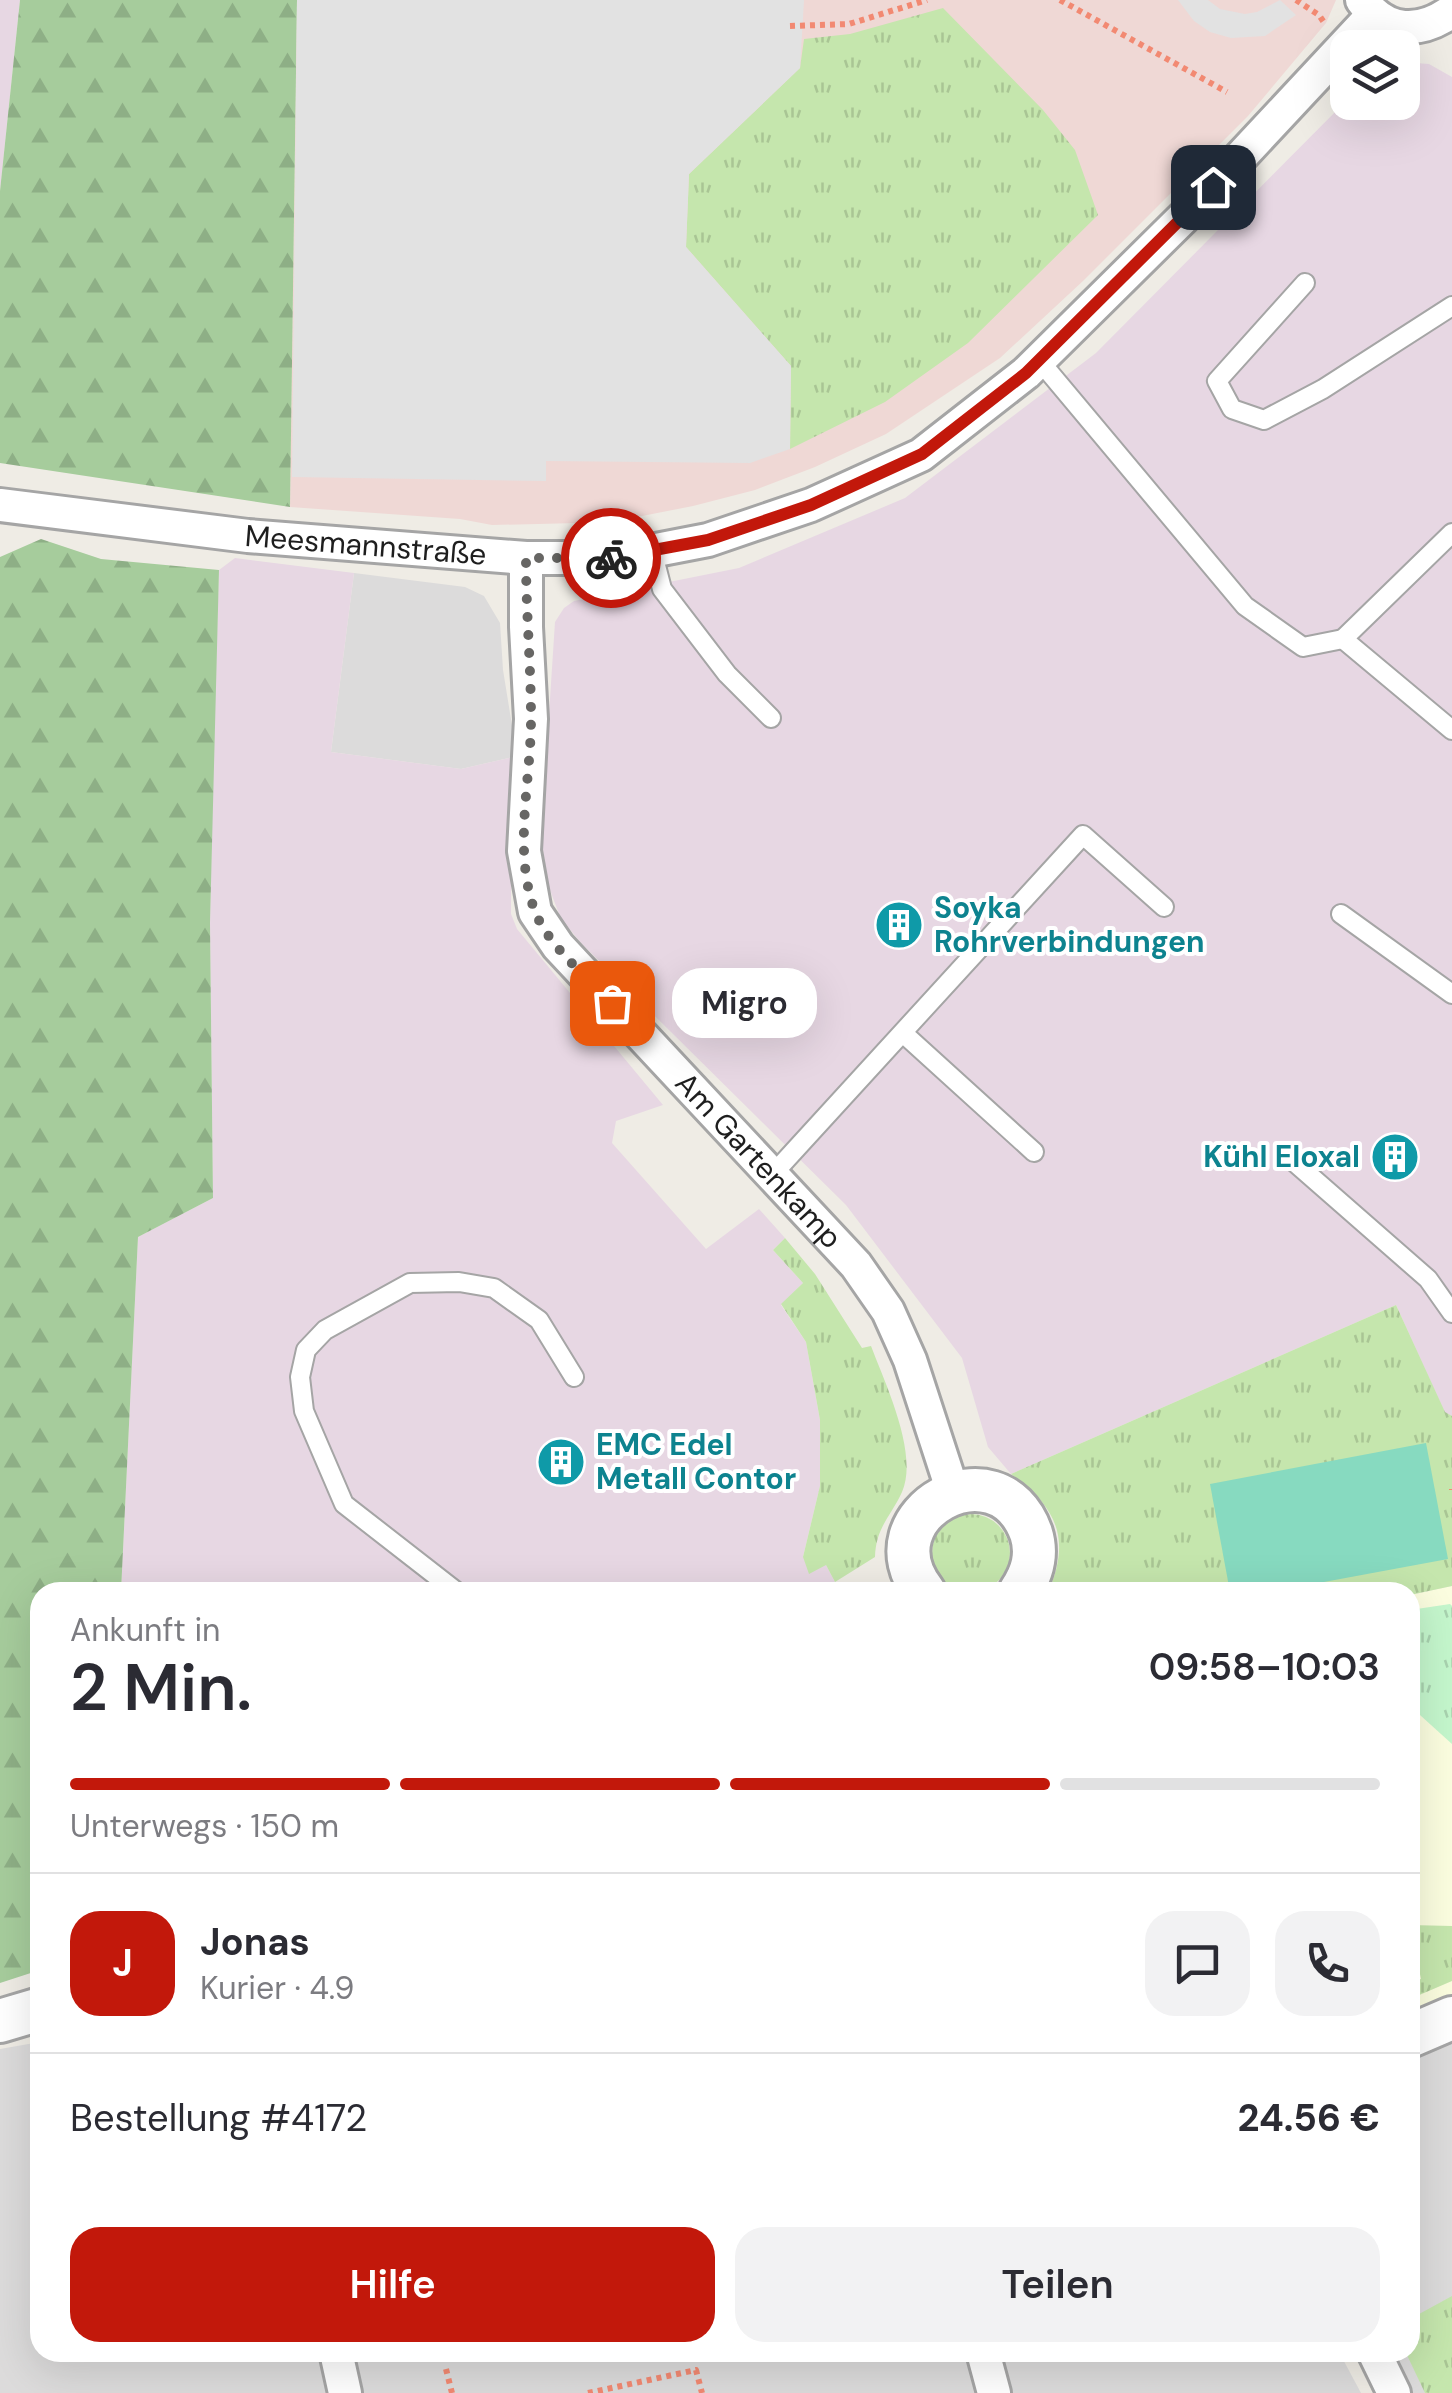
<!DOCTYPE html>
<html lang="de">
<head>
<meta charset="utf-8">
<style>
  body { margin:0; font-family:"DM Sans",sans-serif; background:#f2f2f3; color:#2b2b33; height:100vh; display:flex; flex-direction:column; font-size:38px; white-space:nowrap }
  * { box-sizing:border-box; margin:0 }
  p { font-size:32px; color:#7c7c81 }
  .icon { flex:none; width:55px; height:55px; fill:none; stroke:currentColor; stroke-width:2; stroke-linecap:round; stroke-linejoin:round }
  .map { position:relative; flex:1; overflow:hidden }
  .drawer { position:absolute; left:30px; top:1582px; width:1390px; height:780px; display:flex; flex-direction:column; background:#fff; border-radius:30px; box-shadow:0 10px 40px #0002 }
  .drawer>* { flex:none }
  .tools { position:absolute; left:1330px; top:30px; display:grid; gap:20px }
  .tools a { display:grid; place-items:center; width:90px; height:90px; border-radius:20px; background:#fff; box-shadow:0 10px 40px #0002; font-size:50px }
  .pin { position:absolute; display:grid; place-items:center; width:85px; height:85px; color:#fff; margin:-42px; border-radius:20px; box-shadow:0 5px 15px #0006 }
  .courier { position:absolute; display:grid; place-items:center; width:100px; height:100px; margin:-50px; border:8px solid #c2180b; border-radius:50%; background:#fff; color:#222; box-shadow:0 2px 12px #0007 }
  .bubble { position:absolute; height:70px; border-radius:30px; background:#fff; box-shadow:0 10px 40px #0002; font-size:32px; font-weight:600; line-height:70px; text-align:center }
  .headline em { font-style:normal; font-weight:600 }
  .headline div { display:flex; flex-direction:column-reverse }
  .headline { display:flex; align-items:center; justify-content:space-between; height:170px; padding:0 40px }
  h1 { font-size:65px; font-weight:600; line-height:75px }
  .bar { display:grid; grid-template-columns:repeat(4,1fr); gap:15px 10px; align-content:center; height:120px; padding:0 40px }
  .bar i { height:12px; border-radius:8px; background:#e1e1e2 }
  .bar .selected { background:#c2180b }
  .bar p { grid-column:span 4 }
  .line { display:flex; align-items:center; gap:25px; padding:0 40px; border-top:2px solid #e1e1e2 }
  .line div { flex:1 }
  .round { display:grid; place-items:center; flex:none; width:105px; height:105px; border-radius:30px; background:#f2f2f3 }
  .primary-button { display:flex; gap:20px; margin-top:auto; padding:20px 40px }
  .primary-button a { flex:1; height:115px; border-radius:30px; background:#c2180b; color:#fff; font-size:40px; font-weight:600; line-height:115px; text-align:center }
  .primary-button a+a { background:#f2f2f3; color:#2b2b33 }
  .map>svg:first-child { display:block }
  .residential { fill:#dcdbdb }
  .commercial { fill:#efd8d5 }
  .industrial { fill:#e7d7e3 }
  .education { fill:#fbfddf }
  .grass { fill:url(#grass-tufts) }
  .forest { fill:url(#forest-firs) }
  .park { fill:url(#park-tufts) }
  .pitch { fill:#87dac0 }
  .parking { fill:#e2e2e2 }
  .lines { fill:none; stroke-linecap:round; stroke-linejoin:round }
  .service-casing { stroke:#a5a5a5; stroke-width:22 }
  .minor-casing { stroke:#a5a5a5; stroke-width:38 }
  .tertiary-casing { stroke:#a5a5a5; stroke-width:48 }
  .path { stroke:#f28972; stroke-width:6; stroke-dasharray:5 5; stroke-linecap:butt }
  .service { stroke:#fff; stroke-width:18 }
  .minor { stroke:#fff; stroke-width:32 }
  .tertiary { stroke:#fff; stroke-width:42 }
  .done { stroke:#676664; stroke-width:10; stroke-dasharray:0 18 }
  .route { stroke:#c2180b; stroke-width:12 }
  .labels { text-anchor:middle; stroke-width:8; stroke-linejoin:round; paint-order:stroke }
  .street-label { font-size:30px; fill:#1e1e1e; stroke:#fff }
  .culture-label { font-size:30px; font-weight:bold; fill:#0d838f; stroke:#fff; text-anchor:start }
</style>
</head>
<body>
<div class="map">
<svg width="1452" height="2393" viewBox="0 0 1452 2393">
  <defs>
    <pattern id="grass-tufts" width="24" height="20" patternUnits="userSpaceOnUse" patternTransform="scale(2.5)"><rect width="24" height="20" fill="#c5e6ad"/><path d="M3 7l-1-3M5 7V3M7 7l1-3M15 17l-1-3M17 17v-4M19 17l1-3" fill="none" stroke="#a9c594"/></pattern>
    <pattern id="forest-firs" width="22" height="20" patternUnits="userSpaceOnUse" patternTransform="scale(2.5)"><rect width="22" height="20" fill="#a6cc9c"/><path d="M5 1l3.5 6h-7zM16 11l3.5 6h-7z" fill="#8eaf86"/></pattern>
    <pattern id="park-tufts" width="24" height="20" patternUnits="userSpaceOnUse" patternTransform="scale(2.5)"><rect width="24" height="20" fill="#c4f6cc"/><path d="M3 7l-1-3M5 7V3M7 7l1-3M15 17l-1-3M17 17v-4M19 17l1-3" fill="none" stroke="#a8d2af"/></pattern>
  </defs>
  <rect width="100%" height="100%" fill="#efece5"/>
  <g class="residential">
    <path d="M354 573 465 587 484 596 500 623 503 670 517 756 461 769 331 752Z"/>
    <path d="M1452 2034V2393H1407L1388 2353 1410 2352V2052Z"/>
    <path d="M40 2042V2352H1339L1361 2393H0V2049Z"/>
  </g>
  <path class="commercial" d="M297 0H1336L1326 23 1248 116 1083 281 1000 358 886 434 815 467 755 490 693 506 642 516 578 523 492 525 460 519 290 507Z"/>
  <g class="industrial">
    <path d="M0 0H20L0 191Z"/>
    <path d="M1403 62 1429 64 1452 77V1416L1445 1413 1396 1305 1011 1474 988 1447 962 1358 846 1205 582 944 561 919 548 885 541 837 555 622 564 608 574 601 739 568 905 498 1096 353 1347 100 1348 102H1402Z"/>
    <path d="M235 558 354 573 331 752 461 769 517 756 511 779V914L517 929 663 1105 616 1121 612 1143 706 1249 759 1209 785 1238 773 1250 803 1283 781 1305 806 1342 820 1420V1486L803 1557 826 1565 835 1582 821 1592H121L138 1237 213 1198 210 923 214 726 219 570Z"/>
  </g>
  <path class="education" d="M1452 1586V2000L1410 2017V1595Z"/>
  <g class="grass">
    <path d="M943 8 1043 110 1075 150 1098 215 968 343 885 402 790 449 791 366 686 247 689 174 800 68 804 39 850 34Z"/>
    <path d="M785 1238 815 1274 862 1348 871 1346C885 1383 919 1454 902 1492 890 1518 876 1527 875 1557L835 1582 826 1565 809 1574 803 1557 820 1486V1420L806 1342 781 1304 803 1283 773 1250Z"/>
    <path d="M1396 1305 1445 1412 1452 1416V1586L1410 1595 1048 1592C1072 1538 1056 1507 1011 1474Z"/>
    <circle cx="971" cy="1553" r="39"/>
    <path d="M1410 1925 1452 1926V1981L1410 1999V1982L1421 1979Z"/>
    <path d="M1452 2296V2393H1425L1406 2353 1410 2352V2319Z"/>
  </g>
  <g class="forest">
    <path d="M20 0H297L290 507 0 463V191Z"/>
    <path d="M41 539 101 559 219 570 210 923 213 1198 138 1237 121 1592H40V1970L0 1983V557Z"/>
  </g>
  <path class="park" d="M1450 1604 1452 1606V1744L1410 1706V1610Z"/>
  <path class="pitch" d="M1426 1443 1448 1559 1270 1592H1230L1210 1484Z"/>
  <g class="parking">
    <path d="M297 0H804L800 68 689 174 686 247 791 366 790 449 750 463 546 461V481L292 477Z"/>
    <path d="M1178 0H1208L1220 9 1245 14 1257 12 1280 0 1296 15 1265 36 1231 38 1210 32 1194 21Z"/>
  </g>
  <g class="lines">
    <g class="service-casing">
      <g id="service">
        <path d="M1305 283 1217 381 1232 409 1264 420 1323 389 1452 306"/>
        <path d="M1039 360 1245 606 1303 647 1343 639"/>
        <path d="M1452 533 1343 639 1452 730"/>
        <path d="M652 550 662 589 727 674 771 718"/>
        <path d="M1341 914 1452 994"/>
        <path d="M904 1034 1034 1152"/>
        <path d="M1284 1153 1428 1279 1452 1313"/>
        <path d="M773 1174 1083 835 1164 907"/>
        <path d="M457 1592 344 1504 304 1411 300 1377 306 1350 325 1330 410 1283 459 1282 494 1288 539 1320 574 1377"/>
      </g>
    </g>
    <g class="minor-casing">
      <g id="minor">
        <path d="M1362 0C1386 34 1420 34 1452 11"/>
        <path id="s1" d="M0 505 248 536 526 558H615L708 540 811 505 921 455 1026 373 1192 209 1373 15"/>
        <path id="s2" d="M526 558V627L531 719 524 851 535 912 558 946 856 1265 888 1311 910 1360 953 1492"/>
        <path d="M336 2352 345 2393"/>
        <path d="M983 2352 994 2393"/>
        <path d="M1374 2352 1394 2393"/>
      </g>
    </g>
    <g class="tertiary-casing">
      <g id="tertiary">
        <path d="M924 1592C863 1514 998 1441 1031 1533 1038 1555 1032 1574 1020 1592"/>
        <path d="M0 2021 40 2009"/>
        <path d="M1410 2036 1452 2018"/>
      </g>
    </g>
    <g class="path">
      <path d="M1060 0 1227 92"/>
      <path d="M1296 0 1319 15 1325 24"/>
      <path d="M790 26 849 24 927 0"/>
      <path d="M1452 1490V1489"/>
      <path d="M446 2369 452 2393"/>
      <path d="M588 2393 696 2370 702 2393"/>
    </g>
    <use href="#service" class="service"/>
    <use href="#minor" class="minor"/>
    <use href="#tertiary" class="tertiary"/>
  </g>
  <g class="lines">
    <path class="done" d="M611 558H526C526 612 531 665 531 719 531 781 513 848 534 909 547 945 586 976 612 1003"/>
    <path class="route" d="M611 558 708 540 811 505 922 454 1026 373 1213 187"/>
  </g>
  <defs>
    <g id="building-disc" transform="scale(2.5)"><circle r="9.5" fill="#0f9aa8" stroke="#fff"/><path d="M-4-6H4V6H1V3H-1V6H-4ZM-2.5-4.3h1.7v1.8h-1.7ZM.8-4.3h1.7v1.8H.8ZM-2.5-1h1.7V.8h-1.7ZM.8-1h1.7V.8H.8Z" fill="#fff"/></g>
  </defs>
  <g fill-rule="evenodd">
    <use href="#building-disc" x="899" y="925"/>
    <use href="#building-disc" x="1395" y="1157"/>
    <use href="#building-disc" x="561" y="1462"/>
  </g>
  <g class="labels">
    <g class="street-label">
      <text dy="10" stroke="none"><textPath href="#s1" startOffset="368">Meesmannstraße</textPath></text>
      <text dy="10" stroke="none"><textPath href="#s2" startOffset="690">Am Gartenkamp</textPath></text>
    </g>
    <g class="culture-label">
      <text x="934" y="918">Soyka<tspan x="934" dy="34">Rohrverbindungen</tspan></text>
      <text x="1360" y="1167" text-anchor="end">Kühl Eloxal</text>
      <text x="596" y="1455">EMC Edel<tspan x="596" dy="34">Metall Contor</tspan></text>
    </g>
  </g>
</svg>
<div class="tools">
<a><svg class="icon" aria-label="layers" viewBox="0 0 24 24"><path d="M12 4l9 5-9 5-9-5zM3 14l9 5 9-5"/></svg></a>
</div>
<div class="pin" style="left:612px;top:1003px;background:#ea580c"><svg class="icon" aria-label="bag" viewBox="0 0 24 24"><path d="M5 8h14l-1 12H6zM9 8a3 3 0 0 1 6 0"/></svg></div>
<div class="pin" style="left:1213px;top:187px;background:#1f2937"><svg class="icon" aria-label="home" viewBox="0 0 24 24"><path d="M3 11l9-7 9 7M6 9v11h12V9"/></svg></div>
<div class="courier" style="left:611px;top:558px"><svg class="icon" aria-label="bike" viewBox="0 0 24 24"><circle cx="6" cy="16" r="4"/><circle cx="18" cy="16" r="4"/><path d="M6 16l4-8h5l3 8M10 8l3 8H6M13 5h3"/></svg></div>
<div class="bubble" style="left:672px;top:968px;width:145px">Migro</div>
<section class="drawer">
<div class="headline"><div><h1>2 Min.</h1><p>Ankunft in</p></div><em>09:58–10:03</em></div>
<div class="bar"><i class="selected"></i><i class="selected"></i><i class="selected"></i><i></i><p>Unterwegs · 150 m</p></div>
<div class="line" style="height:180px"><b class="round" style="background:#c2180b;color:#fff">J</b><div><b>Jonas</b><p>Kurier · 4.9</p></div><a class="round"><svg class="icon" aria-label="chat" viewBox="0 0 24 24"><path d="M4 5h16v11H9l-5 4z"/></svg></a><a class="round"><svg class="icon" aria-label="phone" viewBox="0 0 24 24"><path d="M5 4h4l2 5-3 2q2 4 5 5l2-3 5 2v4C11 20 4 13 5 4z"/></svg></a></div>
<div class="line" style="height:130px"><div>Bestellung #4172</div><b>24.56 €</b></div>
<div class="primary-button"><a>Hilfe</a><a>Teilen</a></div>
</section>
</div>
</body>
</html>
